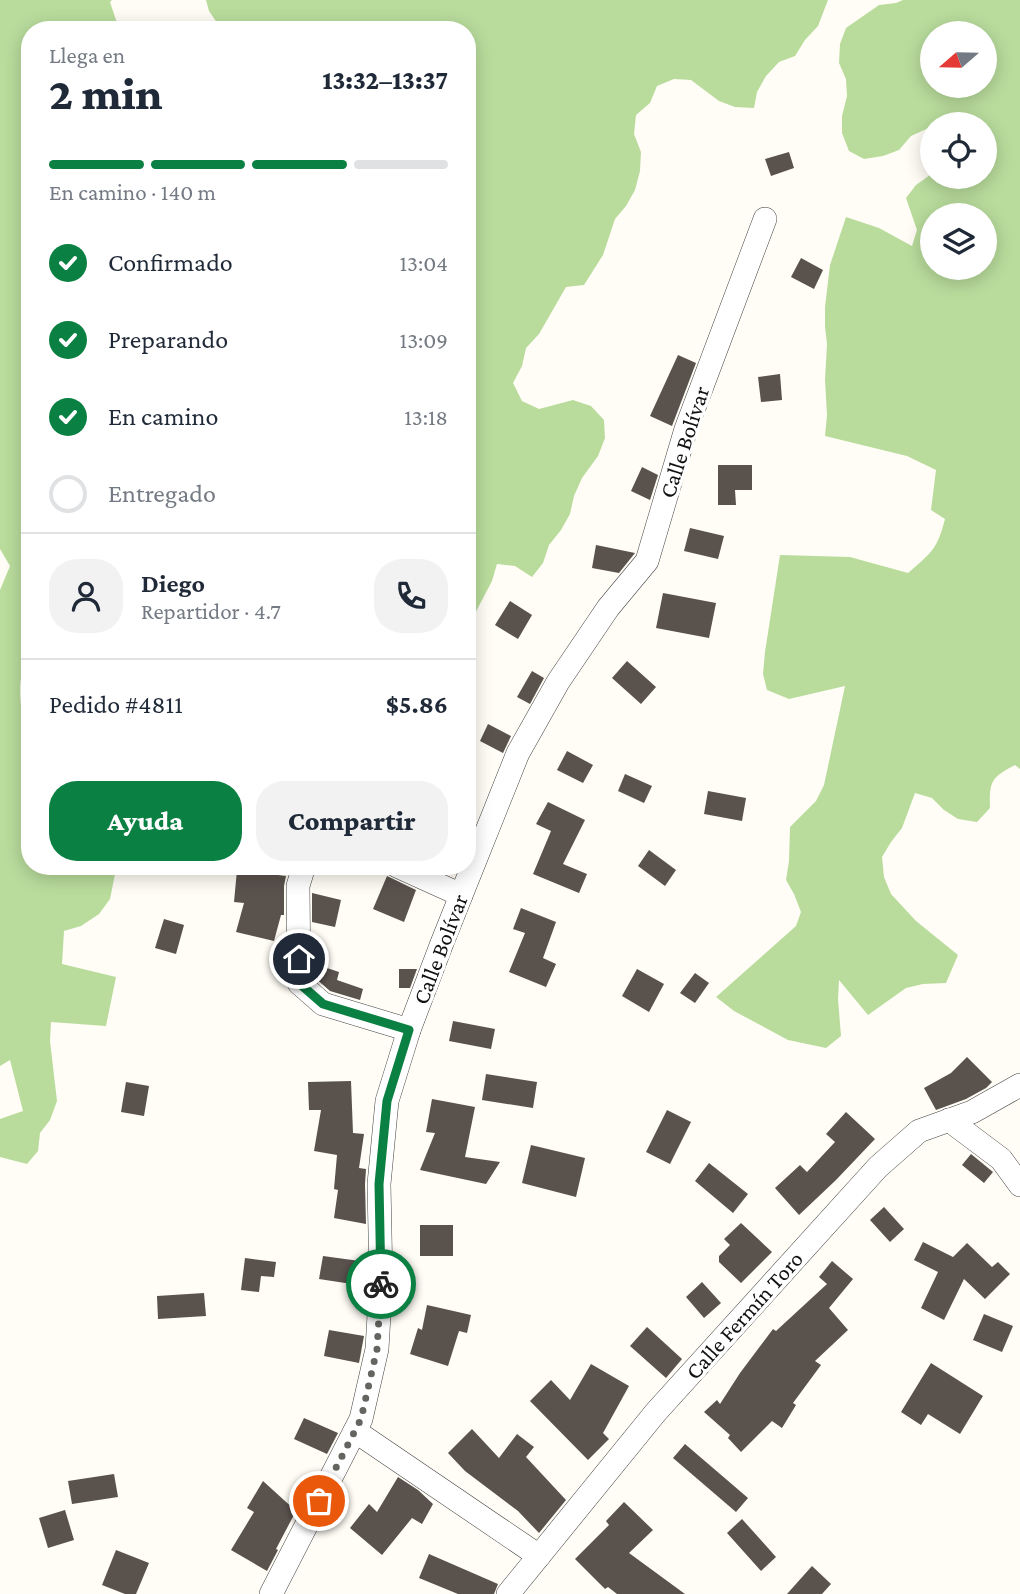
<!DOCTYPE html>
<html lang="es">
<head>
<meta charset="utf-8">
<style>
  body { margin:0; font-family:"Crimson Pro",serif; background:#f2f2f3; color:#1f2937; height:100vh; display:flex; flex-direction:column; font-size:26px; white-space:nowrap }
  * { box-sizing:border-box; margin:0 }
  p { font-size:23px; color:#747a83 }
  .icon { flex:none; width:38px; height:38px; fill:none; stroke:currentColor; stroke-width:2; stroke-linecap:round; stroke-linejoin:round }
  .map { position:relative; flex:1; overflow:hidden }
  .details { position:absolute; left:21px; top:21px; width:455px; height:854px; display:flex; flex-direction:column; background:#fff; border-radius:28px; box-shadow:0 4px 18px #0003 }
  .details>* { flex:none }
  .needle { width:46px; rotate:250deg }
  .buttons { position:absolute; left:920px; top:21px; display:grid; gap:14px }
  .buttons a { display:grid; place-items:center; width:77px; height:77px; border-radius:50%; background:#fff; box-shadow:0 4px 18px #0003; font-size:35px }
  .pin { position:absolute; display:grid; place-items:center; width:60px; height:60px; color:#fff; margin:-30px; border:4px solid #fff; border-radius:50%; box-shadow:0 2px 7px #0007 }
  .courier { position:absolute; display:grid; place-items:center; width:70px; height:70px; margin:-35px; border:5px solid #0b8043; border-radius:50%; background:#fff; color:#222; box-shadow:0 2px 9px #0007 }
  .overview em { font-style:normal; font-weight:800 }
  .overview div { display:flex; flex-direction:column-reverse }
  .overview { display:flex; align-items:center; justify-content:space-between; height:119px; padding:0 28px }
  h1 { font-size:46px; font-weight:800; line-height:52px }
  .bar { display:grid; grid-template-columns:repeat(4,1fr); gap:10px 7px; align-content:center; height:84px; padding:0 28px }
  .bar i { height:9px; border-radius:5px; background:#e0e1e3 }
  .bar .selected { background:#0b8043 }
  .bar p { grid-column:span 4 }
  .line { display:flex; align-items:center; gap:18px; padding:0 28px; border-top:2px solid #e0e1e3 }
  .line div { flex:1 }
  .round { display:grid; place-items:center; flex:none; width:74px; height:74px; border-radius:28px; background:#f2f2f3 }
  ol { padding:0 28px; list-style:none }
  li { display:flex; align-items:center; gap:21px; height:77px }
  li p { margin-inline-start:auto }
  li .icon { padding:7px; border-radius:50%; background:#0b8043; color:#fff; stroke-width:4 }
  li:last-child { color:#747a83 }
  li i { width:38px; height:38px; border:4px solid #e0e1e3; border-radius:50% }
  .cta { display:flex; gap:14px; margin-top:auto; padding:14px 28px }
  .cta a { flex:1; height:80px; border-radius:28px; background:#0b8043; color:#fff; font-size:28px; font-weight:800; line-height:80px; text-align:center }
  .cta a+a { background:#f2f2f3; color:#1f2937 }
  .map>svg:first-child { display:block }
  .forest { fill:#b9dc9c; fill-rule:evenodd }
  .building { fill:#5a524d }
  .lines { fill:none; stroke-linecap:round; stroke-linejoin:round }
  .minor-casing { stroke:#444; stroke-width:24 }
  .minor { stroke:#fff; stroke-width:23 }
  .done { stroke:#646461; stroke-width:7; stroke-dasharray:0 12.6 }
  .route { stroke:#0b8043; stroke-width:9 }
  .labels { text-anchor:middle; stroke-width:7; stroke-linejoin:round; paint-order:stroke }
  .street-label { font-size:23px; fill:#111; stroke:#fff }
</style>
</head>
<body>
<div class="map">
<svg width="1020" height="1594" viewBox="0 0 1020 1594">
  <rect width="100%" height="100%" fill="#fffdf5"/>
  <g class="forest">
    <path d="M0 0H112L110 2 116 20 123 30H30V652C20 672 19 684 21 706L30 712V866H116V869L110 899 99 914 81 926 64 931 62 964 116 977 106 1026 51 1022 50 1041 57 1101 50 1120 40 1133 38 1151 27 1164 0 1157V1119L23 1111 10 1060 0 1066V590L10 566 0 549Z"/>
    <path d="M206 0H828L818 26 805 40 795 56 779 62 766 76 757 92 754 108 735 107 719 101 691 80 674 79 657 86 650 103 636 115 634 134 641 152 640 171 635 190 626 206 615 219 603 255 584 285 566 287 539 334 526 348 522 366 513 383 522 401 539 409 573 400 591 406 604 420 605 438 598 456 582 478 574 496 570 514 561 530 549 545 543 563 532 577 515 566 497 564 492 581 470 623 467 638V30H222L209 11Z"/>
    <path d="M903 0H1020V769L1015 765C992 777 989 781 990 808L977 822 958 819 944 810 932 798 915 793 902 828 891 842 882 857 884 877 891 894 916 921 958 955 946 983 923 984 906 988 868 1015 839 980 838 999 841 1036 826 1048 788 1040 734 1011 716 997 796 926 801 912 794 894 786 880 789 861 790 827 816 801 824 785 845 686 789 699 767 690 763 674 765 652 780 555 850 557 908 573C931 553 937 550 945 519L931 510 936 470 907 456 825 436 827 415 825 380 827 344 825 327V307L830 265 846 217 879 228 912 246 917 230 906 198 916 185 930 175 947 177H985V166L993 155 991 138 985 137V124H933V126L911 136 899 150 883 156 864 159 849 151 842 133V116L847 96 846 79 839 63 840 44 846 28 879 5 896 3ZM985 33V86H933V33ZM933 215H985V268H933Z"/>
  </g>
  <g class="building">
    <path d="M789 152 794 168 771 176 765 159Z"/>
    <path d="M801 258 823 270 814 289 791 277Z"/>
    <path d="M678 355 696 363 672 426 650 416Z"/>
    <path d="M780 374 782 400 761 402 758 377Z"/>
    <path d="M718 465H752V490H735L736 505H718Z"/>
    <path d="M642 467 658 475 650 500 631 491Z"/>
    <path d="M690 528 724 536 718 559 684 551Z"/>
    <path d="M596 545 635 553 619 573 592 568Z"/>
    <path d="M663 593 716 603 709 638 656 628Z"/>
    <path d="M510 601 532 615 518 639 495 625Z"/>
    <path d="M627 661 656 687 641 704 612 678Z"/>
    <path d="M532 671 544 678 530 704 517 697Z"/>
    <path d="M488 724 511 736 503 753 480 741Z"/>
    <path d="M567 751 593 765 583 783 557 770Z"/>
    <path d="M625 774 652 786 644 803 618 791Z"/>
    <path d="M708 791 746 798 742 821 704 814Z"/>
    <path d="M548 802 585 820 563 864 587 874 579 893 533 874 551 831 536 824Z"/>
    <path d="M649 850 676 870 665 886 638 866Z"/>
    <path d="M237 870 286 876 284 886V915H281L274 941 236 932 244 903 234 902Z"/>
    <path d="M387 876 416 890 404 922 373 909Z"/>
    <path d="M312 893 341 900 335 927 312 922Z"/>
    <path d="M521 908 556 922 543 958 556 964 546 987 509 972 525 933 513 929Z"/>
    <path d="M164 919 184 925 176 954 155 948Z"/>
    <path d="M318 965 339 972 337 980 363 989 360 1000 330 991 314 977Z"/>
    <path d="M399 969H417L410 988H399Z"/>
    <path d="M637 969 664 984 649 1012 622 996Z"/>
    <path d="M695 973 709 983 695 1003 680 993Z"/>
    <path d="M453 1021 495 1029 491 1049 449 1041Z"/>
    <path d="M967 1057 992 1082 986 1088 966 1099 936 1110 924 1088 951 1073Z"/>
    <path d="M486 1074 537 1082 533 1108 482 1100Z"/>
    <path d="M351 1081 353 1133 364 1134 359 1168 366 1169 365 1184 366 1224 334 1218 338 1190 334 1189 337 1155 314 1151 321 1110H309L308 1082Z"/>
    <path d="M126 1082 149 1086 144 1116 121 1112Z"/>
    <path d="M432 1099 475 1107 465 1157 500 1162 486 1184 420 1170 435 1133 426 1132Z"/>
    <path d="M667 1110 691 1122 670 1164 646 1152Z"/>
    <path d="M846 1112 875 1139 836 1180 799 1215 775 1188 800 1165 807 1172 835 1142 826 1134Z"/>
    <path d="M531 1145 585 1158 576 1197 522 1183Z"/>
    <path d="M971 1154 993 1172 984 1183 962 1165Z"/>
    <path d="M709 1163 748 1194 733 1213 695 1181Z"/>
    <path d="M884 1207 904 1229 890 1242 870 1220Z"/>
    <path d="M741 1223 772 1252 741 1283 719 1262V1256L730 1245 724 1239Z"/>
    <rect x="420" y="1225" width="33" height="31"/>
    <path d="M923 1242 953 1257 967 1243 992 1267 998 1262 1010 1274 985 1299 964 1279 944 1320 921 1308 938 1272 914 1260Z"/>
    <path d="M323 1256 367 1262 365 1286 319 1279Z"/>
    <path d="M245 1258 276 1262 274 1277 261 1276 259 1292 241 1290Z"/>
    <path d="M832 1261 853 1279 829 1308 848 1330 815 1361 821 1365 793 1403 796 1405 782 1428 772 1421 741 1452 728 1438 730 1435 704 1412 717 1400 720 1404 740 1373 773 1329 776 1331 827 1284 819 1277Z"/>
    <path d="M702 1282 721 1303 704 1318 686 1297Z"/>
    <path d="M204 1293 206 1316 158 1319 157 1296Z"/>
    <path d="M427 1305 471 1315 467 1333 459 1331 448 1366 410 1354 418 1328 422 1330Z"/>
    <path d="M984 1314 1013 1326 1002 1352 973 1340Z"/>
    <path d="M647 1327 682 1359 666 1378 630 1346Z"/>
    <path d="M329 1330 364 1336 359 1363 324 1356Z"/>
    <path d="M931 1363 983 1396 960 1434 928 1414 921 1425 901 1412Z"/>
    <path d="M591 1364 629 1386 603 1433 609 1439 588 1460 530 1401 551 1380 570 1400Z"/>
    <path d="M304 1418 338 1433 327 1454 294 1439Z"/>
    <path d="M472 1429 499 1458 517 1434 534 1447 526 1457 566 1500 539 1533 518 1511 465 1471 448 1453Z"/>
    <path d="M685 1444 748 1498 736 1512 673 1458Z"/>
    <path d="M114 1474 118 1497 72 1504 68 1481Z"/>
    <path d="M398 1477 418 1490 433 1504 422 1524 412 1518 382 1555 350 1528 369 1504 377 1512Z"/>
    <path d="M263 1481 296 1511 276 1549 278 1550 267 1571 231 1550 254 1512 247 1508Z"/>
    <path d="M624 1502 653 1530 629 1553 685 1594H617L608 1587 605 1589 575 1559 609 1525 606 1521Z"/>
    <path d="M65 1510 74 1540 48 1548 39 1518Z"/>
    <path d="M742 1519 776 1557 761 1571 727 1533Z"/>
    <path d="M116 1550 149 1563 136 1594H125L102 1585Z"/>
    <path d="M429 1554 498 1584 494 1594H458L419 1578Z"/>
    <path d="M812 1566 831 1584 822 1594H787Z"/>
  </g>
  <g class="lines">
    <g class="minor-casing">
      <g id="minor">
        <path d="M304 866 298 886 299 983 323 1004 409 1030"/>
        <path d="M397 866 461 895"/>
        <path d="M949 1120 1001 1159 1020 1185"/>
        <path d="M355 1431 539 1556"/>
        <path d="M271 1594 361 1419 377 1349 381 1281 379 1184 387 1101 409 1030 442 943 518 753 558 682 608 608 647 561 686 429 765 219"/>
        <path d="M508 1594 656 1412 878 1167 919 1131 972 1112 1020 1085"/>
      </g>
    </g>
    <use href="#minor" class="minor"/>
  </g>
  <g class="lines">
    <path class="done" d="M319 1501 361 1419 377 1349 381 1284"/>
    <path class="route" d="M299 959V983L323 1004 409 1030 387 1101 379 1184 381 1284"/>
  </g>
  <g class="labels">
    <g class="street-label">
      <text transform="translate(684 442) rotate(-72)" y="8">Calle Bolívar</text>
      <text transform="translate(440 949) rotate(-69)" y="8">Calle Bolívar</text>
      <text transform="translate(744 1315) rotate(-48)" y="8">Calle Fermín Toro</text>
    </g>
  </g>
</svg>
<div class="buttons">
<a><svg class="needle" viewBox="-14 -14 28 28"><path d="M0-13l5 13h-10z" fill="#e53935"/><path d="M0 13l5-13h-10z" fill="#747a83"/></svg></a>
<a><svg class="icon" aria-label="locate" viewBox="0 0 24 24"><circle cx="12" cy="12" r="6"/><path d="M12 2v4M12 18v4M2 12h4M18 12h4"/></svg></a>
<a><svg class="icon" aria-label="layers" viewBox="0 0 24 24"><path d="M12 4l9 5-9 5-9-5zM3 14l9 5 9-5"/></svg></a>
</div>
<div class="pin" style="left:319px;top:1501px;background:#ea580c"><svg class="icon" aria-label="bag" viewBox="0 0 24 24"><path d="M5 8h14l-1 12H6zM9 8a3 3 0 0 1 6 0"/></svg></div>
<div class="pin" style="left:299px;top:959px;background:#1f2937"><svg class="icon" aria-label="home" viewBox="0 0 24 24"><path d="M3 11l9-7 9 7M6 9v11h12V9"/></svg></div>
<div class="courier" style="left:381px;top:1284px"><svg class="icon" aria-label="bike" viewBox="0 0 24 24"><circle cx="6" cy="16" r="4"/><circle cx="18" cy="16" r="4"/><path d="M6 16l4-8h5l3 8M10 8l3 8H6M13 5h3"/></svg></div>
<section class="details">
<div class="overview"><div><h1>2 min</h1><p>Llega en</p></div><em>13:32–13:37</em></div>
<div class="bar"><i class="selected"></i><i class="selected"></i><i class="selected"></i><i></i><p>En camino · 140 m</p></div>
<ol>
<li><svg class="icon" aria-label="check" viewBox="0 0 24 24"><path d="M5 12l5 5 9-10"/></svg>Confirmado<p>13:04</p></li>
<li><svg class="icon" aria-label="check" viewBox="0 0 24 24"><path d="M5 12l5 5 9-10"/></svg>Preparando<p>13:09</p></li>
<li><svg class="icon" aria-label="check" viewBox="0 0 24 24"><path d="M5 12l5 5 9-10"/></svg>En camino<p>13:18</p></li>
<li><i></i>Entregado</li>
</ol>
<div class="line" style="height:126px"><a class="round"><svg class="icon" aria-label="person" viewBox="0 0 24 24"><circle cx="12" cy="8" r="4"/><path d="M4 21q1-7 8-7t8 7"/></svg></a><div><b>Diego</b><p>Repartidor · 4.7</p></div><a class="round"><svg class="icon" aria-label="phone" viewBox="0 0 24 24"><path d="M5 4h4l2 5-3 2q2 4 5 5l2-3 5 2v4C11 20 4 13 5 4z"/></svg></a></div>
<div class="line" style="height:91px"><div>Pedido #4811</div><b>$5.86</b></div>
<div class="cta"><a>Ayuda</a><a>Compartir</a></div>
</section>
</div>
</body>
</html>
